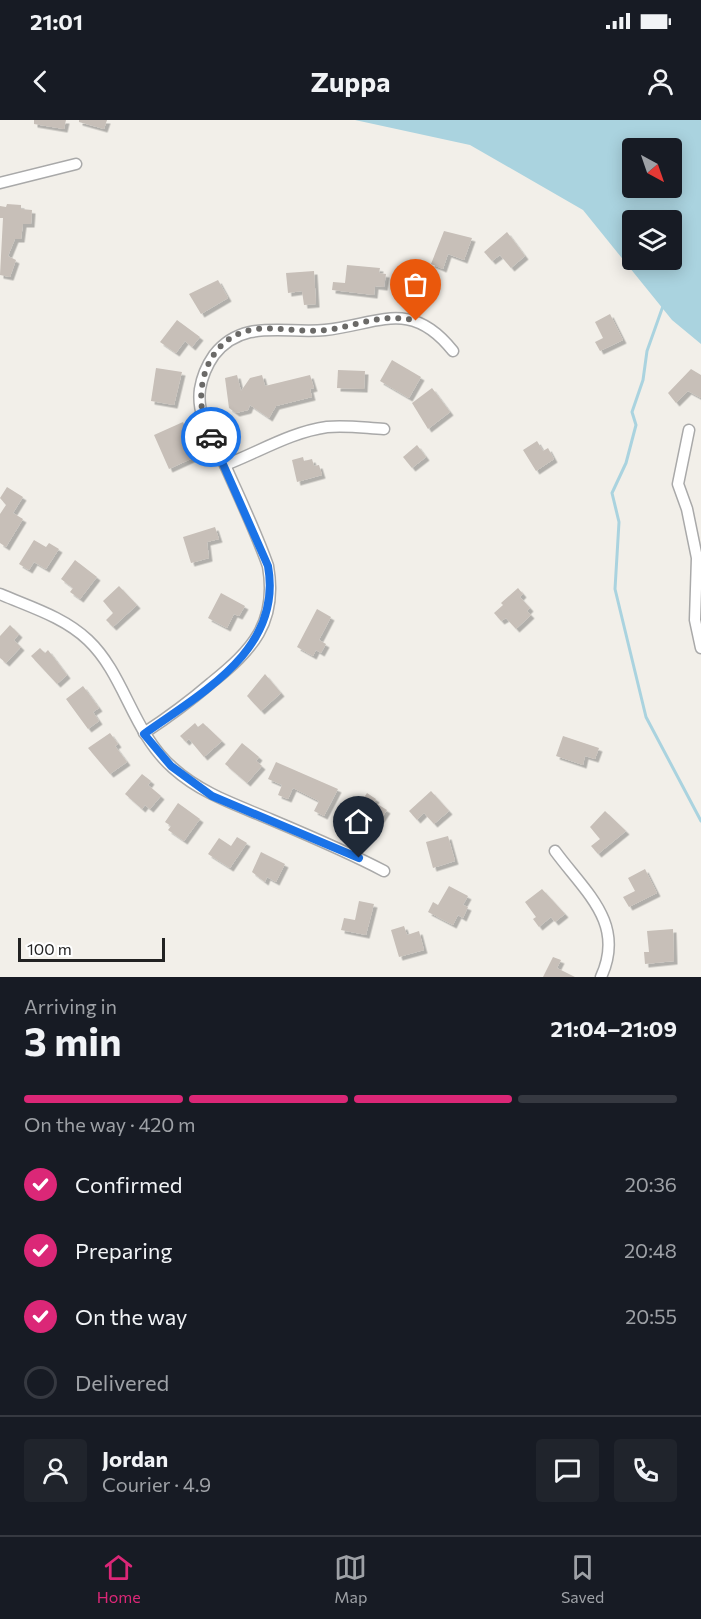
<!DOCTYPE html>
<html lang="en">
<head>
<meta charset="utf-8">
<style>
  body { margin:0; font-family:Commissioner,sans-serif; background:#20242c; color:#f1f3f6; height:100vh; display:flex; flex-direction:column; font-size:22px; white-space:nowrap }
  * { box-sizing:border-box; margin:0 }
  p { font-size:20px; color:#9ea1a6 }
  .icon { flex:none; width:33px; height:33px; fill:none; stroke:currentColor; stroke-width:2; stroke-linecap:round; stroke-linejoin:round }
  .map { position:relative; height:857px; overflow:hidden }
  .panel { display:flex; flex-direction:column; background:#171b24; flex:1 }
  .panel>* { flex:none }
  .needle { width:39px; rotate:140deg }
  .buttons { position:absolute; left:622px; top:18px; display:grid; gap:12px }
  .buttons a { display:grid; place-items:center; width:60px; height:60px; border-radius:6px; background:#171b24; box-shadow:0 3px 15px #0003; font-size:30px }
  .scale { position:absolute; left:18px; bottom:15px; width:147px; box-sizing:border-box; padding-left:6px; border:3px solid #222; border-top:0; font-size:16px; line-height:21px; white-space:nowrap; color:#222; -webkit-text-stroke:4px #fff; paint-order:stroke }
  .pin { position:absolute; display:grid; place-items:center; width:51px; height:51px; color:#fff; margin:-62px -26px; border-radius:50% 50% 50% 0; rotate:-45deg; box-shadow:0 0 6px #0007 }
  .pin .icon { rotate:45deg }
  .courier { position:absolute; display:grid; place-items:center; width:60px; height:60px; margin:-30px; border:4px solid #1a73e8; border-radius:50%; background:#fff; color:#222; box-shadow:0 2px 8px #0007 }
  .headline em { font-style:normal; font-weight:700 }
  .headline div { display:flex; flex-direction:column-reverse }
  .headline { display:flex; align-items:center; justify-content:space-between; height:102px; padding:0 24px }
  h1 { font-size:39px; font-weight:700; line-height:45px }
  .bar { display:grid; grid-template-columns:repeat(4,1fr); gap:9px 6px; align-content:center; height:72px; padding:0 24px }
  .bar i { height:8px; border-radius:4px; background:#363941 }
  .bar .current { background:#db2777 }
  .bar p { grid-column:span 4 }
  .line { display:flex; align-items:center; gap:15px; padding:0 24px; border-top:2px solid #363941 }
  .line div { flex:1 }
  .round { display:grid; place-items:center; flex:none; width:63px; height:63px; border-radius:6px; background:#20242c }
  ol { padding:0 24px; list-style:none }
  li { display:flex; align-items:center; gap:18px; height:66px }
  li p { margin-inline-start:auto }
  li .icon { padding:6px; border-radius:50%; background:#db2777; color:#fff; stroke-width:4 }
  li:last-child { color:#9ea1a6 }
  li i { width:33px; height:33px; border:3px solid #363941; border-radius:50% }
  .status { display:flex; justify-content:space-between; align-items:center; height:42px; padding:0 30px; background:#171b24; direction:ltr }
  .status svg { height:16px; fill:currentColor }
  header { display:flex; justify-content:space-between; align-items:center; height:78px; padding:0 24px; background:#171b24; font-size:27px; font-weight:700 }
  .tab-bar { display:flex; justify-content:space-around; align-items:center; height:84px; border-top:2px solid #363941; background:#171b24; font-size:16px; color:#9ea1a6 }
  .tab-bar a { display:grid; justify-items:center; gap:3px }
  .tab-bar .current { color:#db2777 }
  .map>svg:first-child { display:block }
  .water { fill:#aad3df; fill-rule:evenodd }
  .lines { fill:none; stroke-linecap:round; stroke-linejoin:round }
  .stream { stroke:#aad3df; stroke-width:3 }
  .building { fill:#c7bfb8; filter:url(#shadow) }
  .minor-casing { stroke:#a9a9a9; stroke-width:13 }
  .minor { stroke:#fff; stroke-width:10 }
  .done { stroke:#6b6a68; stroke-width:6; stroke-dasharray:0 10.8 }
  .route { stroke:#1a73e8; stroke-width:8 }
</style>
</head>
<body>
<div class="status"><b>21:01</b><svg viewBox="0 0 49 12"><path d="M0 12V9h3v3zM5 12V6h3v6zM10 12V3h3v9zM15 12V0h3v12zM26 1h20v11H26zM47 4h2v5h-2z"/></svg></div>
<header><svg class="icon" aria-label="back" viewBox="0 0 24 24"><path d="M15 5l-7 7 7 7"/></svg>Zuppa<svg class="icon" aria-label="person" viewBox="0 0 24 24"><circle cx="12" cy="8" r="4"/><path d="M4 21q1-7 8-7t8 7"/></svg></header>
<div class="map">
<svg width="701" height="857" viewBox="0 0 701 857">
  <defs>
    <filter id="shadow"><feDropShadow dx="3.5" dy="3.5" stdDeviation="0" flood-color="#0004"/></filter>
  </defs>
  <rect width="100%" height="100%" fill="#f2efe9"/>
  <path class="water" d="M355 0H701V224L672 200 583 90 470 25ZM633 28H672V68H633ZM633 100H672V140H633Z"/>
  <g class="lines">
    <path class="stream" d="M663 186 647 231 643 260 632 292 636 305 626 343 612 373 619 402 615 469 646 597 701 701"/>
  </g>
  <g class="building">
    <path d="M34 0H66L64 9 34 4Z"/>
    <path d="M79 0H107L104 9 79 2Z"/>
    <path d="M7 84 21 85V89L32 90 31 104H23L21 119H15L8 136 16 140 10 157 0 155 3 98H0V86L6 87Z"/>
    <path d="M444 111 472 118 464 140 448 134 443 149 431 144Z"/>
    <path d="M507 112 525 136 511 148 500 135 492 141 484 132Z"/>
    <path d="M347 145 380 148 379 153 386 154 384 167 375 166 374 175 332 170 333 162 345 163Z"/>
    <path d="M314 151 316 184 304 185 302 171 288 173 286 153Z"/>
    <path d="M218 160 228 178 201 194 189 174Z"/>
    <path d="M610 194 623 220 600 231 595 222 603 218 595 202Z"/>
    <path d="M177 200 200 217 192 227 185 221 176 233 160 222Z"/>
    <path d="M392 240 421 257 409 278 380 261Z"/>
    <path d="M156 248 182 252 174 285 151 281Z"/>
    <path d="M691 249 701 255V278L688 271 676 283 668 273Z"/>
    <path d="M338 250 365 251 364 269 337 268Z"/>
    <path d="M237 255 241 271 250 258 262 255 265 266 310 255 314 268 310 269 312 277 276 286 269 298 250 285 248 290 236 293 229 288 225 258Z"/>
    <path d="M432 268 450 292 428 309 412 283Z"/>
    <path d="M183 302 189 315 184 317 193 338 169 349 154 315Z"/>
    <path d="M537 321 543 331 548 328 554 339 536 351 523 330Z"/>
    <path d="M417 325 426 337 412 348 403 337Z"/>
    <path d="M303 337 304 341 312 339 314 346 319 345 322 355 297 362 292 340Z"/>
    <path d="M7 367 23 377 13 393 23 399 6 427 0 423V394L6 385 0 378Z"/>
    <path d="M215 407 219 419 207 422 209 438 191 443 183 417Z"/>
    <path d="M34 420 46 427 49 423 59 429 46 449 34 442 29 450 19 444Z"/>
    <path d="M75 440 97 457 80 479 70 472 73 468 61 459Z"/>
    <path d="M119 466 137 485 113 507 106 500 113 493 103 481Z"/>
    <path d="M518 468 523 474 520 477 530 488 527 491 531 495 516 509 506 498 501 501 494 493 503 485 501 483Z"/>
    <path d="M221 473 245 486 239 496 234 494 227 508 208 498Z"/>
    <path d="M317 489 331 497 319 520 326 524 321 533 316 530 313 536 297 527Z"/>
    <path d="M10 505 19 514 14 520 21 527 6 543 0 538V516Z"/>
    <path d="M40 528 45 533 48 530 67 555 57 564 31 536Z"/>
    <path d="M265 554 281 573 261 591 247 576Z"/>
    <path d="M83 566 99 588 93 592 99 601 88 609 66 579Z"/>
    <path d="M195 603 198 607 203 603 222 621 204 637 189 619 186 622 180 616Z"/>
    <path d="M110 613 118 624 115 626 127 642 110 654 88 628Z"/>
    <path d="M563 616 599 628 595 639 585 636 583 645 556 636Z"/>
    <path d="M242 623 259 637 256 641 262 646 247 663 225 644Z"/>
    <path d="M276 642 338 669 324 696 314 691 319 681 293 668 288 679 278 675 282 665 268 659Z"/>
    <path d="M142 654 151 661 148 665 161 676 150 689 145 685 142 689 125 674Z"/>
    <path d="M431 671 449 691 434 704 424 693 417 700 409 691Z"/>
    <path d="M367 673 376 679 374 682 387 690 375 708 363 701 357 710 347 703Z"/>
    <path d="M178 683 200 699 184 721 168 710 171 706 165 702Z"/>
    <path d="M605 691 626 711 598 734 591 726 600 719 590 707Z"/>
    <path d="M448 716 455 741 433 748 426 722Z"/>
    <path d="M237 717 247 723 230 748 208 734 219 718 231 726Z"/>
    <path d="M261 732 285 744 276 762 267 757 265 762 252 752Z"/>
    <path d="M645 749 657 773 629 787 623 777 635 771 628 758Z"/>
    <path d="M449 766 468 776 463 785 468 787 463 798 458 795 453 805 428 792 433 782 438 785Z"/>
    <path d="M542 769 565 794 555 802 551 797 539 807 533 799 536 797 525 782Z"/>
    <path d="M359 781 374 784 366 815 341 810 344 798 355 800Z"/>
    <path d="M404 806 407 815 419 811 424 830 399 837 391 810Z"/>
    <path d="M673 809 674 841 645 844 644 832H649L647 811Z"/>
    <path d="M553 837 561 840 557 848 575 857H543Z"/>
  </g>
  <g class="lines">
    <g class="minor-casing">
      <g id="minor">
        <path d="M0 63 76 44"/>
        <path d="M689 310 678 364 687 389 697 438 695 500 701 528"/>
        <path d="M225 345C259 332 291 312 327 307 346 305 365 308 384 309"/>
        <path d="M0 474C30 487 64 497 88 520 125 555 132 612 173 648 202 674 237 685 272 700 310 716 348 732 384 751"/>
        <path d="M144 613C167 598 190 581 211 563 252 530 278 503 268 446 256 412 240 379 225 345 214 320 196 298 200 269 202 257 207 245 214 235 243 198 284 214 325 210 379 204 411 178 453 231"/>
        <path d="M555 731C585 772 626 803 601 857"/>
      </g>
    </g>
    <use href="#minor" class="minor"/>
  </g>
  <g class="lines">
    <path class="done" d="M211 317C189 277 204 215 257 209 280 207 303 213 326 210 357 206 384 192 416 201"/>
    <path class="route" d="M211 317 268 446C283 529 203 572 144 614L171 646 212 676 359 738"/>
  </g>
</svg>
<div class="buttons">
<a><svg class="needle" viewBox="-14 -14 28 28"><path d="M0-13l5 13h-10z" fill="#e53935"/><path d="M0 13l5-13h-10z" fill="#9ea1a6"/></svg></a>
<a><svg class="icon" aria-label="layers" viewBox="0 0 24 24"><path d="M12 4l9 5-9 5-9-5zM3 14l9 5 9-5"/></svg></a>
</div>
<div class="scale">100 m</div>
<div class="pin" style="left:416px;top:201px;background:#ea580c"><svg class="icon" aria-label="bag" viewBox="0 0 24 24"><path d="M5 8h14l-1 12H6zM9 8a3 3 0 0 1 6 0"/></svg></div>
<div class="pin" style="left:359px;top:738px;background:#1f2937"><svg class="icon" aria-label="home" viewBox="0 0 24 24"><path d="M3 11l9-7 9 7M6 9v11h12V9"/></svg></div>
<div class="courier" style="left:211px;top:317px"><svg class="icon" aria-label="car" viewBox="0 0 24 24"><path d="M5 17H2v-5l4-1 3-4h7l3 4 3 1v5h-3M9 17h6M6 11h13"/><circle cx="7" cy="17" r="2"/><circle cx="17" cy="17" r="2"/></svg></div>
</div>
<section class="panel">
<div class="headline"><div><h1>3 min</h1><p>Arriving in</p></div><em>21:04–21:09</em></div>
<div class="bar"><i class="current"></i><i class="current"></i><i class="current"></i><i></i><p>On the way · 420 m</p></div>
<ol>
<li><svg class="icon" aria-label="check" viewBox="0 0 24 24"><path d="M5 12l5 5 9-10"/></svg>Confirmed<p>20:36</p></li>
<li><svg class="icon" aria-label="check" viewBox="0 0 24 24"><path d="M5 12l5 5 9-10"/></svg>Preparing<p>20:48</p></li>
<li><svg class="icon" aria-label="check" viewBox="0 0 24 24"><path d="M5 12l5 5 9-10"/></svg>On the way<p>20:55</p></li>
<li><i></i>Delivered</li>
</ol>
<div class="line" style="height:108px"><a class="round"><svg class="icon" aria-label="person" viewBox="0 0 24 24"><circle cx="12" cy="8" r="4"/><path d="M4 21q1-7 8-7t8 7"/></svg></a><div><b>Jordan</b><p>Courier · 4.9</p></div><a class="round"><svg class="icon" aria-label="chat" viewBox="0 0 24 24"><path d="M4 5h16v11H9l-5 4z"/></svg></a><a class="round"><svg class="icon" aria-label="phone" viewBox="0 0 24 24"><path d="M5 4h4l2 5-3 2q2 4 5 5l2-3 5 2v4C11 20 4 13 5 4z"/></svg></a></div>
</section>
<nav class="tab-bar">
<a class="current"><svg class="icon" aria-label="home" viewBox="0 0 24 24"><path d="M3 11l9-7 9 7M6 9v11h12V9"/></svg>Home</a>
<a><svg class="icon" aria-label="map" viewBox="0 0 24 24"><path d="M3 6l6-2 6 2 6-2v14l-6 2-6-2-6 2zM9 4v14M15 6v14"/></svg>Map</a>
<a><svg class="icon" aria-label="saved" viewBox="0 0 24 24"><path d="M7 4h10v16l-5-4-5 4z"/></svg>Saved</a>
</nav>
</body>
</html>
